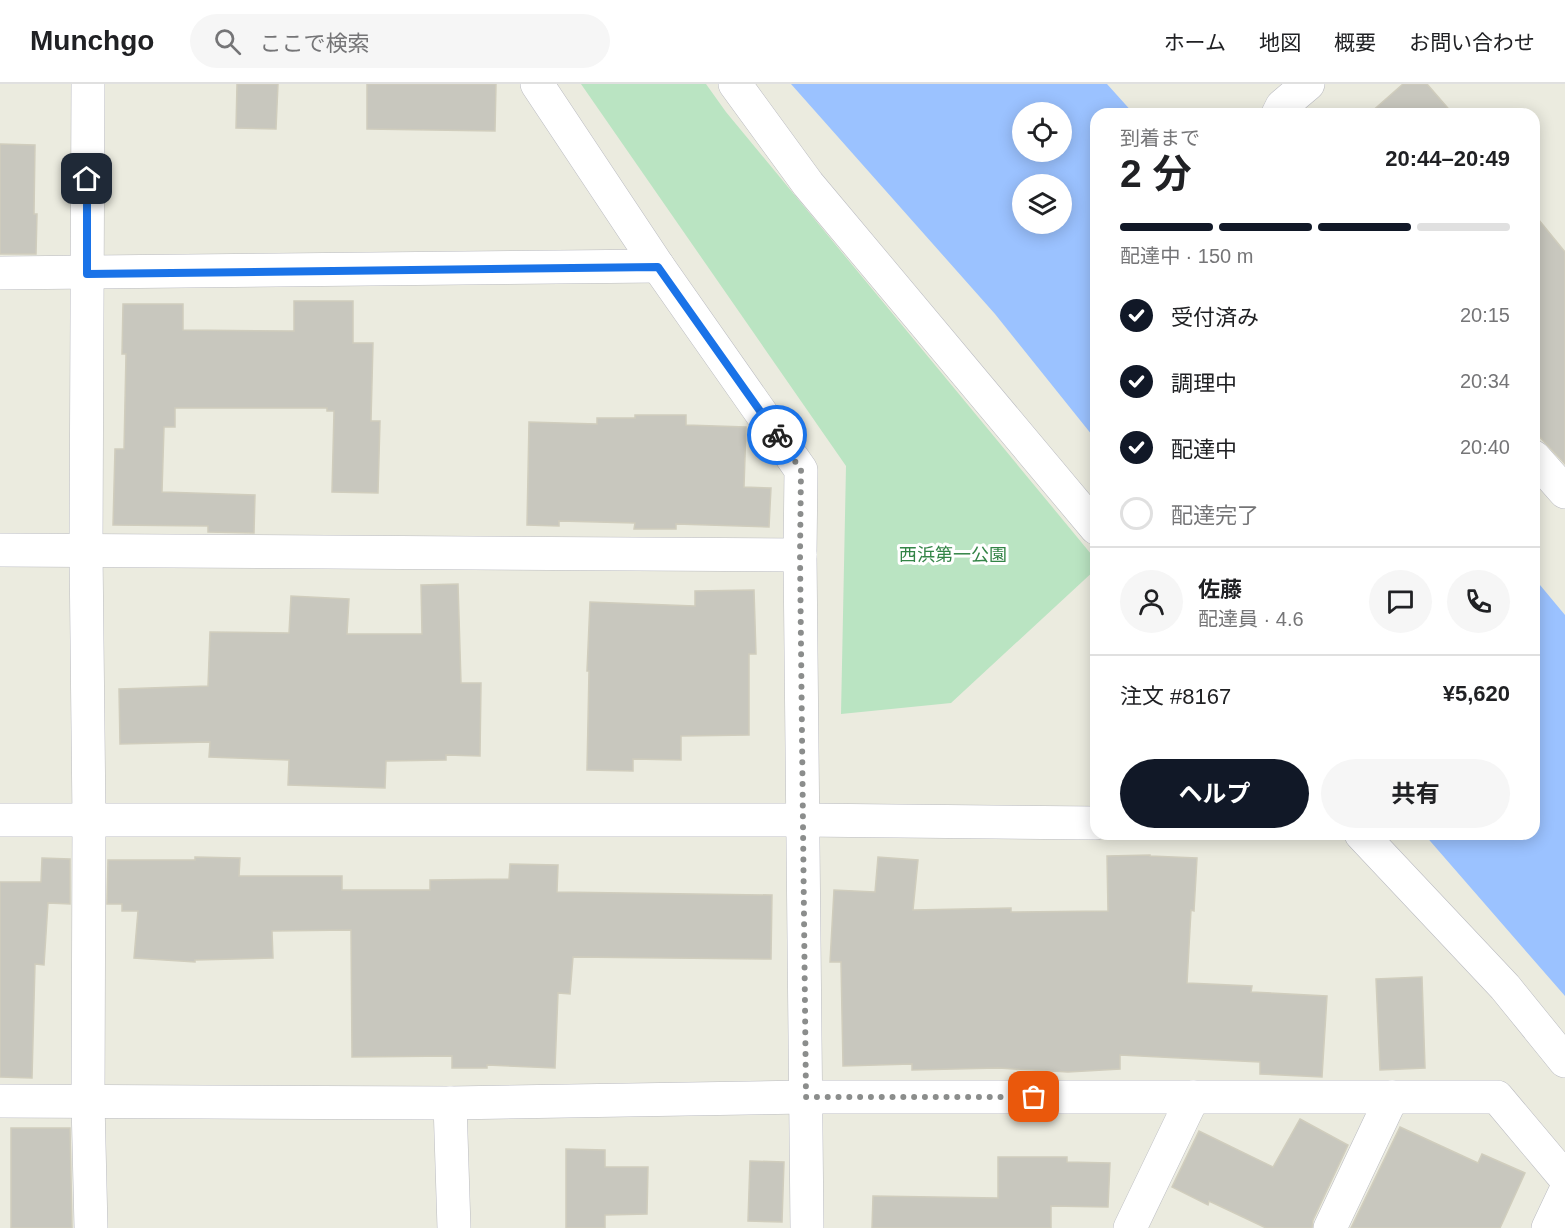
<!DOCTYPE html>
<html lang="ja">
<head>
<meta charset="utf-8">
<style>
  body { margin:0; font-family:Arial,"Noto Sans JP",sans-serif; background:#f6f6f6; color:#202124; height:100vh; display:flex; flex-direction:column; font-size:22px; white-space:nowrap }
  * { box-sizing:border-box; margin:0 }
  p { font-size:20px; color:#757577 }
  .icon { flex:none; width:33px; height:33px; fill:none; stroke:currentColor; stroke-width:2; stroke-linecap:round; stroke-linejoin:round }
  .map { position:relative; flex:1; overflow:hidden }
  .sheet { position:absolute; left:1090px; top:24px; width:450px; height:732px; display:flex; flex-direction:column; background:#fff; border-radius:18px; box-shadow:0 3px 15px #0003 }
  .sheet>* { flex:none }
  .controls { position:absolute; left:1012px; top:18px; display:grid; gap:12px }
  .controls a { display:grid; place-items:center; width:60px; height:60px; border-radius:50%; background:#fff; box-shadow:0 3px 15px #0003; font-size:30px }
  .pin { position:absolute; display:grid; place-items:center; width:51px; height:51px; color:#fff; margin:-26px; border-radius:12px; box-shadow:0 3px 9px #0006 }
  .courier { position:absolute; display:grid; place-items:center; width:60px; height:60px; margin:-30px; border:4px solid #1a73e8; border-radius:50%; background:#fff; color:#222; box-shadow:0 2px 8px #0007 }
  .overview em { font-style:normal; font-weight:700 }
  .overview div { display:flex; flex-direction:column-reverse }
  .overview { display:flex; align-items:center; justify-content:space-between; height:102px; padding:0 30px }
  h1 { font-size:39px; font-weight:700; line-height:45px }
  .bar { display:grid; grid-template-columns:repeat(4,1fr); gap:9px 6px; align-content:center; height:72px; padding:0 30px }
  .bar i { height:8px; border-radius:4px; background:#e0e0e0 }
  .bar .selected { background:#111827 }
  .bar p { grid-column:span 4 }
  .line { display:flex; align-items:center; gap:15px; padding:0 30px; border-top:2px solid #e0e0e0 }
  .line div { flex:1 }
  .round { display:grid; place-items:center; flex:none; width:63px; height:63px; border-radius:32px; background:#f6f6f6 }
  ol { padding:0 30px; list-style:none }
  li { display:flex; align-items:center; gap:18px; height:66px }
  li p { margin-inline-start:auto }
  li .icon { padding:6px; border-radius:50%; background:#111827; color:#fff; stroke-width:4 }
  li:last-child { color:#757577 }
  li i { width:33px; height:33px; border:3px solid #e0e0e0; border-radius:50% }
  .cta { display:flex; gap:12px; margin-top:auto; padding:12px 30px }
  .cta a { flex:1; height:69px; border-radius:36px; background:#111827; color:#fff; font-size:24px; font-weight:700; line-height:69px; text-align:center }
  .cta a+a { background:#f6f6f6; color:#202124 }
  header { display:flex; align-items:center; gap:36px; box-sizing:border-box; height:84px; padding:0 30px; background:#fff; border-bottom:2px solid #e0e0e0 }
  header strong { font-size:28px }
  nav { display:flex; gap:33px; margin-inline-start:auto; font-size:21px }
  .search { width:420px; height:54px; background:#f6f6f6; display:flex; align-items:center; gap:15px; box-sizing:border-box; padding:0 21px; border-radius:33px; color:#757577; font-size:22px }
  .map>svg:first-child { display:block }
  .green { fill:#bae4c2 }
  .water { fill:#9bc2ff; fill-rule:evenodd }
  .building { fill:#c8c7be; stroke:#d0cdbd; stroke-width:1.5 }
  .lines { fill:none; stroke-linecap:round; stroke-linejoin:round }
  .minor-casing { stroke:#babbc1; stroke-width:34 }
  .minor { stroke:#fff; stroke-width:33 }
  .done { stroke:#8b8d8c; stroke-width:6; stroke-dasharray:0 10.8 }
  .route { stroke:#1a73e8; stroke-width:8 }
  .labels { text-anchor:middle; stroke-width:6; stroke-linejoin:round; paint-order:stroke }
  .park-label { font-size:18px; fill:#338446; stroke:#fff }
</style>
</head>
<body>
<header>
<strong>Munchgo</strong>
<div class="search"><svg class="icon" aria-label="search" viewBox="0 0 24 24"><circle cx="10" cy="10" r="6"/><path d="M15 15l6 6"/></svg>ここで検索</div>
<nav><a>ホーム</a><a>地図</a><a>概要</a><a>お問い合わせ</a></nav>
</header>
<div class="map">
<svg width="1565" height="1144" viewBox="0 0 1565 1144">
  <rect width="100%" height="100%" fill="#ebebdf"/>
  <path class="green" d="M581 0H706L726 28 1096 476V485L951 619 841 630 846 382Z"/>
  <g class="water">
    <path d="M791 0H1107L1134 30H1096V356L995 230ZM1023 28H1062V68H1023ZM1023 100H1062V140H1023Z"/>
    <path d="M1535 495 1565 531V912L1424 750H1534Z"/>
  </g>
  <g class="building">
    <path d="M237 0H278L276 45 236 44Z"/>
    <path d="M367 0H496L495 47 367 45Z"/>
    <path d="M1403 0H1427L1453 30H1369Z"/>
    <path d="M0 60 35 61 34 130H37L36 170H0Z"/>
    <path d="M1534 130 1565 168V380L1534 347Z"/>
    <path d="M294 217H353V259H373L371 337H380L378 409 332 408 334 327H327V324H175V343H164L162 408 255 411 254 449 208 448V442L113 441 115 365H124L126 270H122L123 220H183V246L294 247Z"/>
    <path d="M635 331H686V341L746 343 744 403 771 404 769 443 676 440V445H634L635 439 559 437V442L527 441 529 338 597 340V334H635Z"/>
    <path d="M458 500 461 599H481L480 672 446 671V676L386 677 385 704 288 701 289 676 209 673 210 658 120 660 119 605 208 602 210 548 289 549 291 512 349 515 347 550H422L421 501Z"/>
    <path d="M754 506 756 570H749V651L681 652V676L633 675V687L587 686 589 587H587L590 518 695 522V507Z"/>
    <path d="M1150 771V772L1197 774 1194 827 1191 826 1187 899 1252 902 1251 908 1327 912 1322 993 1260 990V978L1120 971V985L1068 988 998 984 912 986V980L843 982 841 878H830L834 806 875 808 878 773 918 776 913 826 1011 824V828L1108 827 1107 772Z"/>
    <path d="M195 773 240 774 239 792H342V806H430V796L509 795 510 780 558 781 557 808 772 811 771 875 573 873 570 910 558 909 555 984 487 981V984H452V972L352 973 351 846 272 847 273 874 195 876V878L134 874 138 827H122V820H107L108 776H195Z"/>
    <path d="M42 774 70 775V820L48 819 44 881 35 880 32 994 0 993V798H41Z"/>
    <path d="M1422 893 1425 984 1380 986 1376 895Z"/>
    <path d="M1300 1035 1348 1061 1313 1136 1312 1144H1266L1209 1117 1208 1121 1172 1103 1199 1047 1273 1083Z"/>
    <path d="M1400 1043 1478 1079 1482 1070 1525 1089 1500 1144H1351Z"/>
    <path d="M11 1044H70L72 1144H11Z"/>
    <path d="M566 1065 605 1066V1083H648L647 1130 605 1131V1144H566Z"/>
    <path d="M998 1073H1067V1078L1110 1079 1108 1123 1051 1122V1144H872L873 1112 998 1114Z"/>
    <path d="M750 1077 784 1078 782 1138 748 1137Z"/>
  </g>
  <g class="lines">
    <g class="minor-casing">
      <g id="minor">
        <path d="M88 0 86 466 89 735 88 1018 91 1144"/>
        <path d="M537 0 658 182 801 386 800 471 807 1144"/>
        <path d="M735 0 808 100 1096 444"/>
        <path d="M1278 30 1282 22 1308 0"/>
        <path d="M0 189 658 182"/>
        <path d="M1534 373 1565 408"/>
        <path d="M0 466 800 471"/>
        <path d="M0 736H802L1096 739"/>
        <path d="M1361 750 1505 903 1565 977"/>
        <path d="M0 1017 450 1019 806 1013H1497L1565 1094"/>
        <path d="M450 1019 454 1144"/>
        <path d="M1130 1144 1193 1013"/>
        <path d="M1330 1144 1392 1013"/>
        <path d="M1548 1144 1565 1108"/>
      </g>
    </g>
    <use href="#minor" class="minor"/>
  </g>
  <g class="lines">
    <path class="done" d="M777 351 801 386 800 471 806 1013H1034"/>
    <path class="route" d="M87 95V190L658 183 777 351"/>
  </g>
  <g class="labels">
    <g class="park-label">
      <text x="953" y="477">西浜第一公園</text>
    </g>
  </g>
</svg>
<div class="controls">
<a><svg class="icon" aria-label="locate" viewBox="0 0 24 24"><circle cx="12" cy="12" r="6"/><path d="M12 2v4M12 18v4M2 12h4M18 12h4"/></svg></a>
<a><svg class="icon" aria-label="layers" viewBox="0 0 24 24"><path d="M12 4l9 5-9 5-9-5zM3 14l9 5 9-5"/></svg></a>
</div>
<div class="pin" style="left:1034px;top:1013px;background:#ea580c"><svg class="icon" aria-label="bag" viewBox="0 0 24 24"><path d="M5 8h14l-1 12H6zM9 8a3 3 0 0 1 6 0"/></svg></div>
<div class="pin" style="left:87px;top:95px;background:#1f2937"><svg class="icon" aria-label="home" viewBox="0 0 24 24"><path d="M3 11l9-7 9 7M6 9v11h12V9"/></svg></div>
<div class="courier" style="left:777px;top:351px"><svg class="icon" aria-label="bike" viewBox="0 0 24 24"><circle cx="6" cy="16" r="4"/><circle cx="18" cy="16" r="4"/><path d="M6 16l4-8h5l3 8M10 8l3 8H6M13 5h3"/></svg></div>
<section class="sheet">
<div class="overview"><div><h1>2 分</h1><p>到着まで</p></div><em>20:44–20:49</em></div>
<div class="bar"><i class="selected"></i><i class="selected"></i><i class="selected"></i><i></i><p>配達中 · 150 m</p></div>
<ol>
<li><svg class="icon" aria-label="check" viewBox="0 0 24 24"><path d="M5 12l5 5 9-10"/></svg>受付済み<p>20:15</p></li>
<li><svg class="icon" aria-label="check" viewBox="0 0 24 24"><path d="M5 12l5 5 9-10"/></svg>調理中<p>20:34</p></li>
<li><svg class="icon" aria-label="check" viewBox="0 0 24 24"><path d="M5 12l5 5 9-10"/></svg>配達中<p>20:40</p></li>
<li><i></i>配達完了</li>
</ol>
<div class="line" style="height:108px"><a class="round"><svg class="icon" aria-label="person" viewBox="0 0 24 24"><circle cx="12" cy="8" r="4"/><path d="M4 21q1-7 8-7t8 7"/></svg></a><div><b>佐藤</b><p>配達員 · 4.6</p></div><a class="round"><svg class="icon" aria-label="chat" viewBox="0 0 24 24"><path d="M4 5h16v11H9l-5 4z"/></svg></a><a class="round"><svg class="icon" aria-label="phone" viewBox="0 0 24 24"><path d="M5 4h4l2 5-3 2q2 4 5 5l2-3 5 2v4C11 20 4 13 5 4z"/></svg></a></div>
<div class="line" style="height:78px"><div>注文 #8167</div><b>¥5,620</b></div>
<div class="cta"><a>ヘルプ</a><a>共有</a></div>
</section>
</div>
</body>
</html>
